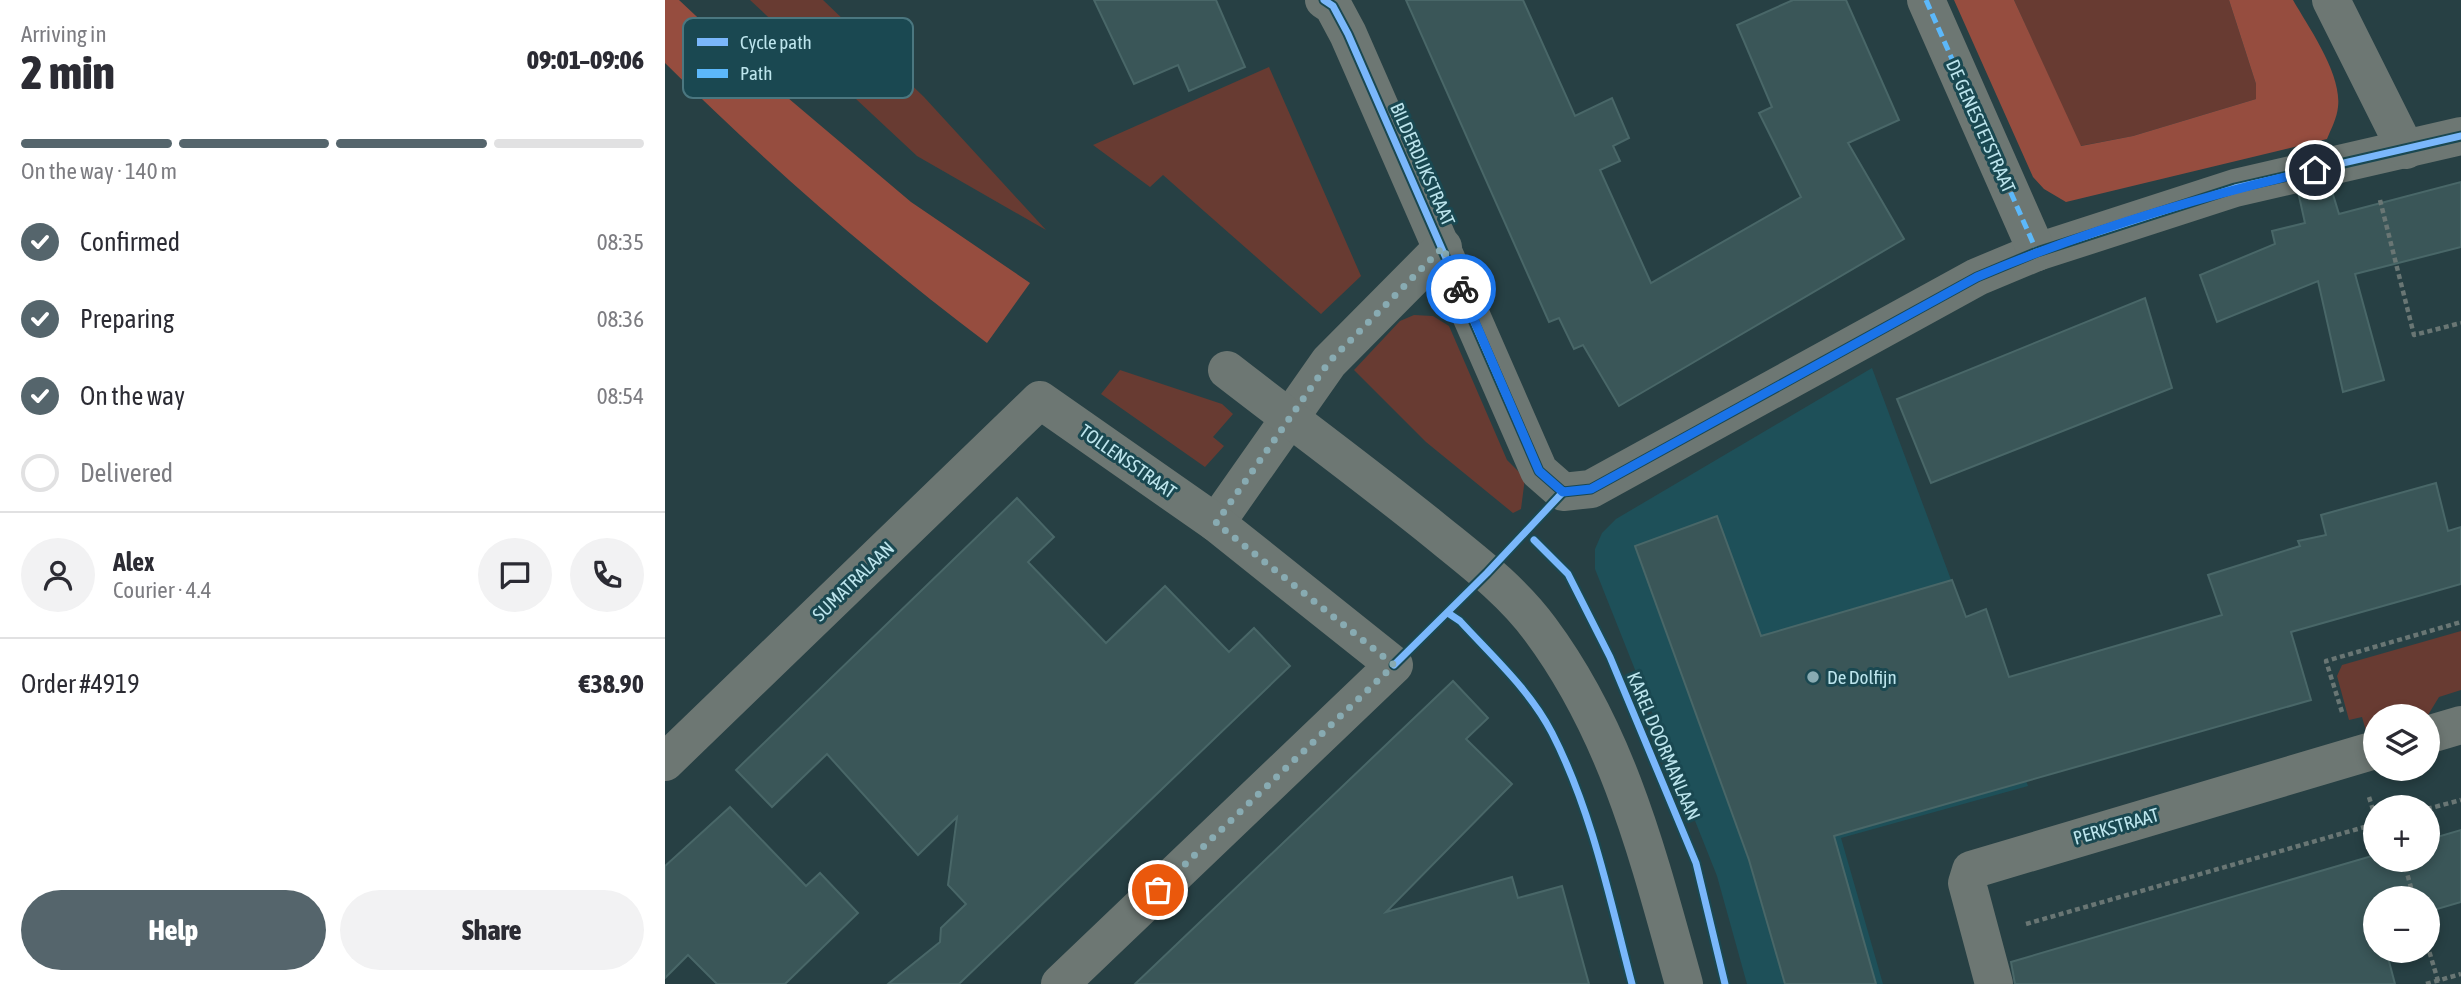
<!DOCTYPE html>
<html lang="en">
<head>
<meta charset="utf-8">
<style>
  body { margin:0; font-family:"Asap Condensed",sans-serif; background:#f2f2f3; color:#2b2b33; height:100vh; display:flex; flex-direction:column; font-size:26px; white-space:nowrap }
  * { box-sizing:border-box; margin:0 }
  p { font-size:23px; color:#7c7c81 }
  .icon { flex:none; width:38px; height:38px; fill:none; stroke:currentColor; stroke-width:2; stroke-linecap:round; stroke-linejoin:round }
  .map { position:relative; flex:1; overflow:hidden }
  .drawer { display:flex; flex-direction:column; background:#fff; width:665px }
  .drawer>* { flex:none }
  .buttons { position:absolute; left:1698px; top:704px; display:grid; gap:14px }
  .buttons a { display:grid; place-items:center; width:77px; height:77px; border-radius:50%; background:#fff; box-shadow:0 4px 10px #0003; font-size:35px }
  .pin { position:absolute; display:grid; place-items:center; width:60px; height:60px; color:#fff; margin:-30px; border:4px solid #fff; border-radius:50%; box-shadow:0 2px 7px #0007 }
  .courier { position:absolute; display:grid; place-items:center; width:70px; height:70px; margin:-35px; border:5px solid #1a73e8; border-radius:50%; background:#fff; color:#222; box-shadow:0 2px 9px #0007 }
  .headline em { font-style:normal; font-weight:800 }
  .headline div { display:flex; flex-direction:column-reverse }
  .headline { display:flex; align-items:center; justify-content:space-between; height:119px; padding:0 21px }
  h1 { font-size:46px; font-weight:800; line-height:52px }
  .bar { display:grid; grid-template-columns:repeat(4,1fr); gap:10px 7px; align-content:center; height:84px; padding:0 21px }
  .bar i { height:9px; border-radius:5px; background:#e1e1e2 }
  .bar .current { background:#55656c }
  .bar p { grid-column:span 4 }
  .line { display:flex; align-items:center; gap:18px; padding:0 21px; border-top:2px solid #e1e1e2 }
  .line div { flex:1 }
  .round { display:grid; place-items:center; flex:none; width:74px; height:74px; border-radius:37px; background:#f2f2f3 }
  ol { padding:0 21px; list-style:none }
  li { display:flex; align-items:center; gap:21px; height:77px }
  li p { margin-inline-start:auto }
  li .icon { padding:7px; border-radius:50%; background:#55656c; color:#fff; stroke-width:4 }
  li:last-child { color:#7c7c81 }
  li i { width:38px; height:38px; border:4px solid #e1e1e2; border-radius:50% }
  .primary-button { display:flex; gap:14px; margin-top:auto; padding:14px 21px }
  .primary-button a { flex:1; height:80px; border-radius:42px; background:#55656c; color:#fff; font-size:28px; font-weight:800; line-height:80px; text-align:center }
  .primary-button a+a { background:#f2f2f3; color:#2b2b33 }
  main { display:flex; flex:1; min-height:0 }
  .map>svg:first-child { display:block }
  .built { fill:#1e5059 }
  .green { fill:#683b32 }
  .forest { fill:#964d3f }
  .building { fill:#3a5658; stroke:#496768; stroke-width:2 }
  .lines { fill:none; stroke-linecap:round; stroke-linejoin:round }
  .path { stroke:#697674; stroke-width:4.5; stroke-dasharray:5 3.5; stroke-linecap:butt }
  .minor { stroke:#6d7773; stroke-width:38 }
  .tertiary { stroke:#6d7773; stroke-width:38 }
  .quiet { stroke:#5cb8fa; stroke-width:5; stroke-dasharray:10 5; stroke-linecap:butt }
  .cycleway-casing { stroke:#1a4851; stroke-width:11 }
  .cycleway { stroke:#7ab7fb; stroke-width:7 }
  .done { stroke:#88abb2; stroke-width:7; stroke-dasharray:0 12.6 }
  .route { stroke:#1a73e8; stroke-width:9 }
  .poi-dot { fill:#88abb2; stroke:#1a4851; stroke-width:2.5 }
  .labels { text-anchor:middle; stroke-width:6; stroke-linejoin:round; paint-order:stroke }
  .street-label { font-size:19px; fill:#bde5ed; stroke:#1a4851 }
  .poi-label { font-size:19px; fill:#bde5ed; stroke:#1a4851; text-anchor:start }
  .key { fill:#1a4851; stroke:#4b7780; stroke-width:2 }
  .key-label { font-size:19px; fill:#bde5ed }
</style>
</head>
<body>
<main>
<section class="drawer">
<div class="headline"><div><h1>2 min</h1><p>Arriving in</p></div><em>09:01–09:06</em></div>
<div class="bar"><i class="current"></i><i class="current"></i><i class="current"></i><i></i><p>On the way · 140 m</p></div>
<ol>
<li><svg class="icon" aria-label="check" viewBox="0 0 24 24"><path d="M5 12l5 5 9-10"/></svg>Confirmed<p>08:35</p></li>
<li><svg class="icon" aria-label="check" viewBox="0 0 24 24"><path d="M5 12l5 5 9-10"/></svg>Preparing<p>08:36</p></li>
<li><svg class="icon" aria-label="check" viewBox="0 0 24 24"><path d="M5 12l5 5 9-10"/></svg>On the way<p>08:54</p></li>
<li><i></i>Delivered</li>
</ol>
<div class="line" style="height:126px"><a class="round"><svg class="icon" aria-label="person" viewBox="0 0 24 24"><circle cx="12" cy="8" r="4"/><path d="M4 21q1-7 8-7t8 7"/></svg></a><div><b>Alex</b><p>Courier · 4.4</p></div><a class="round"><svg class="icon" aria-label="chat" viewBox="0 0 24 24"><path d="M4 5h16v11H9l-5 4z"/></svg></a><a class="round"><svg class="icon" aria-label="phone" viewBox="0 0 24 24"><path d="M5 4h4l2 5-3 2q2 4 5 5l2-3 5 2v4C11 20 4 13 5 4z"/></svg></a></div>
<div class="line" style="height:91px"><div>Order #4919</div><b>€38.90</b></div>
<div class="primary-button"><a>Help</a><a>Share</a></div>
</section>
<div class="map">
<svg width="1796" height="984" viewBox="0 0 1796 984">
  <rect width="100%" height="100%" fill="#274044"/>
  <path class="built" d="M1207 368 1363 786 1176 838 1218 984H1082L1052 876 930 569V549L937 533 951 519Z"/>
  <g class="green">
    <path d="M85 0H158L259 97 381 230 252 156Z"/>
    <path d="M1349 0H1564L1591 84V99L1468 136 1415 146Z"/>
    <path d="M604 67 696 276 656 314 498 175 485 187 428 145Z"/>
    <path d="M749 315 768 316 784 326 842 460 860 478 856 509 848 513 761 442 689 370 735 321Z"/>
    <path d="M455 370 557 404 568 414 548 437 559 446 540 467 436 394Z"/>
    <path d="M1796 631V690L1774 697 1763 715 1710 716V729L1701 731 1697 717 1684 720 1672 676 1677 665Z"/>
  </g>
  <g class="forest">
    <path d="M0 0H14L78 60 246 202 365 283 322 343C208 257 101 163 0 63Z"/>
    <path d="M1289 0H1349L1416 146 1468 136 1591 99V84L1564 0H1628C1644 28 1677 74 1673 107 1672 118 1666 129 1662 139L1401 202 1379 189 1368 177Z"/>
  </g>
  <g class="building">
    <path d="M429 0H551L580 67 524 91 513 65 469 84Z"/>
    <path d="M741 0H858L910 116 947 98 964 138 948 146 955 161 935 170 986 283 1136 197 1094 113 1107 107 1072 25 1128 0H1181L1234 120 1183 143 1239 239 954 406 918 345 909 349 894 318 884 322Z"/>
    <path d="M1796 182V247L1690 274 1719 380 1678 392 1653 281 1552 322 1535 275 1610 244 1607 231 1640 223 1634 196 1666 188 1674 214Z"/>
    <path d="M1480 298 1507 388 1266 483 1232 399Z"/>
    <path d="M1771 483 1783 531 1796 527V584L1626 632 1646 700 1169 836 1211 984H1120L1084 860 970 546 1052 516 1096 636 1287 580 1301 617 1321 609 1344 677 1557 615 1543 575 1635 546 1633 541 1661 535 1656 515Z"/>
    <path d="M352 498 389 537 363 562 441 643 500 586 564 652 589 628 625 666 294 984H223L275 942 276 928 301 904 283 885 292 817 253 855 162 754 107 807 71 770Z"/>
    <path d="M788 681 823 718 801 739 847 784 721 912 847 877 853 898 897 886 924 984H470Z"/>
    <path d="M65 807 141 886 155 873 193 913 120 984H52L23 955 0 978V866Z"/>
    <path d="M1796 830V902L1762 912V898H1710V950H1721L1730 984H1350L1346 962 1710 855V859H1762V840Z"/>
  </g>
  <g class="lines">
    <g class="path">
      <path d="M1715 200 1749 335 1796 323"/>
      <path d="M1677 712 1661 661 1796 622"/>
      <path d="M1704 797 1710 816"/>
      <path d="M1762 809 1796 800"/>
      <path d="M1738 859 1749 898"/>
      <path d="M1361 924 1710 824"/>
      <path d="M1762 944 1774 984"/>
      <path d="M1761 984 1796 974"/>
    </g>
    <g class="minor">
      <path d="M659 0 668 6 683 34 874 471 898 492 926 489 1312 277 1372 252 1570 188 1796 136"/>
      <path d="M1261 0 1372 252"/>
      <path d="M1666 0 1741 150"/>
      <path d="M551 523 664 362 778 247"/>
      <path d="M1762 735 1796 725"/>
      <path d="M0 762 375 400 551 523 729 665 395 984"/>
      <path d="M1329 984 1302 883 1306 870 1710 750"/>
    </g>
    <path class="tertiary" d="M562 370C629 422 697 472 763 525 802 557 845 588 875 629 954 735 984 859 1019 984"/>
    <path class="quiet" d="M1261 0 1372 252"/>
    <g class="cycleway-casing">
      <g id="cycleway">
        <path d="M659 0 668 6 683 34 874 471 898 492"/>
        <path d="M898 492 926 489 1312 277 1372 252 1570 188 1796 136"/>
        <path d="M869 540 903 574 945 657 1031 863 1060 984"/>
        <path d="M783 613 795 621C827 656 865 690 887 733 927 811 945 900 967 984"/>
        <path d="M729 665 822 573 898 492"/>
      </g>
    </g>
    <use href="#cycleway" class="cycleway"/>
  </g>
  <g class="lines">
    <path class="done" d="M493 890 729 665 551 523 664 362 778 247 796 289"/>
    <path class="route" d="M796 289 874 471 898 492 926 489 1312 277C1420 231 1536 196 1650 170"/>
  </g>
  <circle class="poi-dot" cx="1148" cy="677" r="7"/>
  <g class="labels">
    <g class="street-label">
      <text transform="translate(1316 126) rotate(66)" y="7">DE GENESTETSTRAAT</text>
      <text transform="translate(758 164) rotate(66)" y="7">BILDERDIJKSTRAAT</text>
      <text transform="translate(463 461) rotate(35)" y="7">TOLLENSSTRAAT</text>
      <text transform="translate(188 581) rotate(-44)" y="7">SUMATRALAAN</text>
      <text transform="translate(999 746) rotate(67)" y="7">KAREL DOORMANLAAN</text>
      <text transform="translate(1451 826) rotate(-16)" y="7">PERKSTRAAT</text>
    </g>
    <g class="poi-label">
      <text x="1162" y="684">De Dolfijn</text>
    </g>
  </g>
  <rect x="18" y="18" width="230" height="80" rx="10" class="key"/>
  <rect x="32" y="38" width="31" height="8" fill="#7ab7fb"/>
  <rect x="32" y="69" width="31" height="9" fill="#5cb8fa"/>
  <g class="key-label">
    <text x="75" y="49">Cycle path</text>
    <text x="75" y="80">Path</text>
  </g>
</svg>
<div class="buttons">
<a><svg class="icon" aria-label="layers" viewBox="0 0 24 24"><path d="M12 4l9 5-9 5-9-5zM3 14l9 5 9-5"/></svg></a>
<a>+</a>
<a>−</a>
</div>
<div class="pin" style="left:493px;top:890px;background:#ea580c"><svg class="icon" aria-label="bag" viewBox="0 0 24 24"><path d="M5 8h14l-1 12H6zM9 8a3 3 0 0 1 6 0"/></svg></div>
<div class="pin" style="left:1650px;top:170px;background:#1f2937"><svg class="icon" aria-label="home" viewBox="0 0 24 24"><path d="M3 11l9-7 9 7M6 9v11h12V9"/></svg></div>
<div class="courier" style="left:796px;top:289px"><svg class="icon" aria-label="bike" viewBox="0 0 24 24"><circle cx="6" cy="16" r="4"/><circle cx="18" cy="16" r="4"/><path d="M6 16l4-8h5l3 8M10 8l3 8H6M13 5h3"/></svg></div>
</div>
</main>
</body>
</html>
